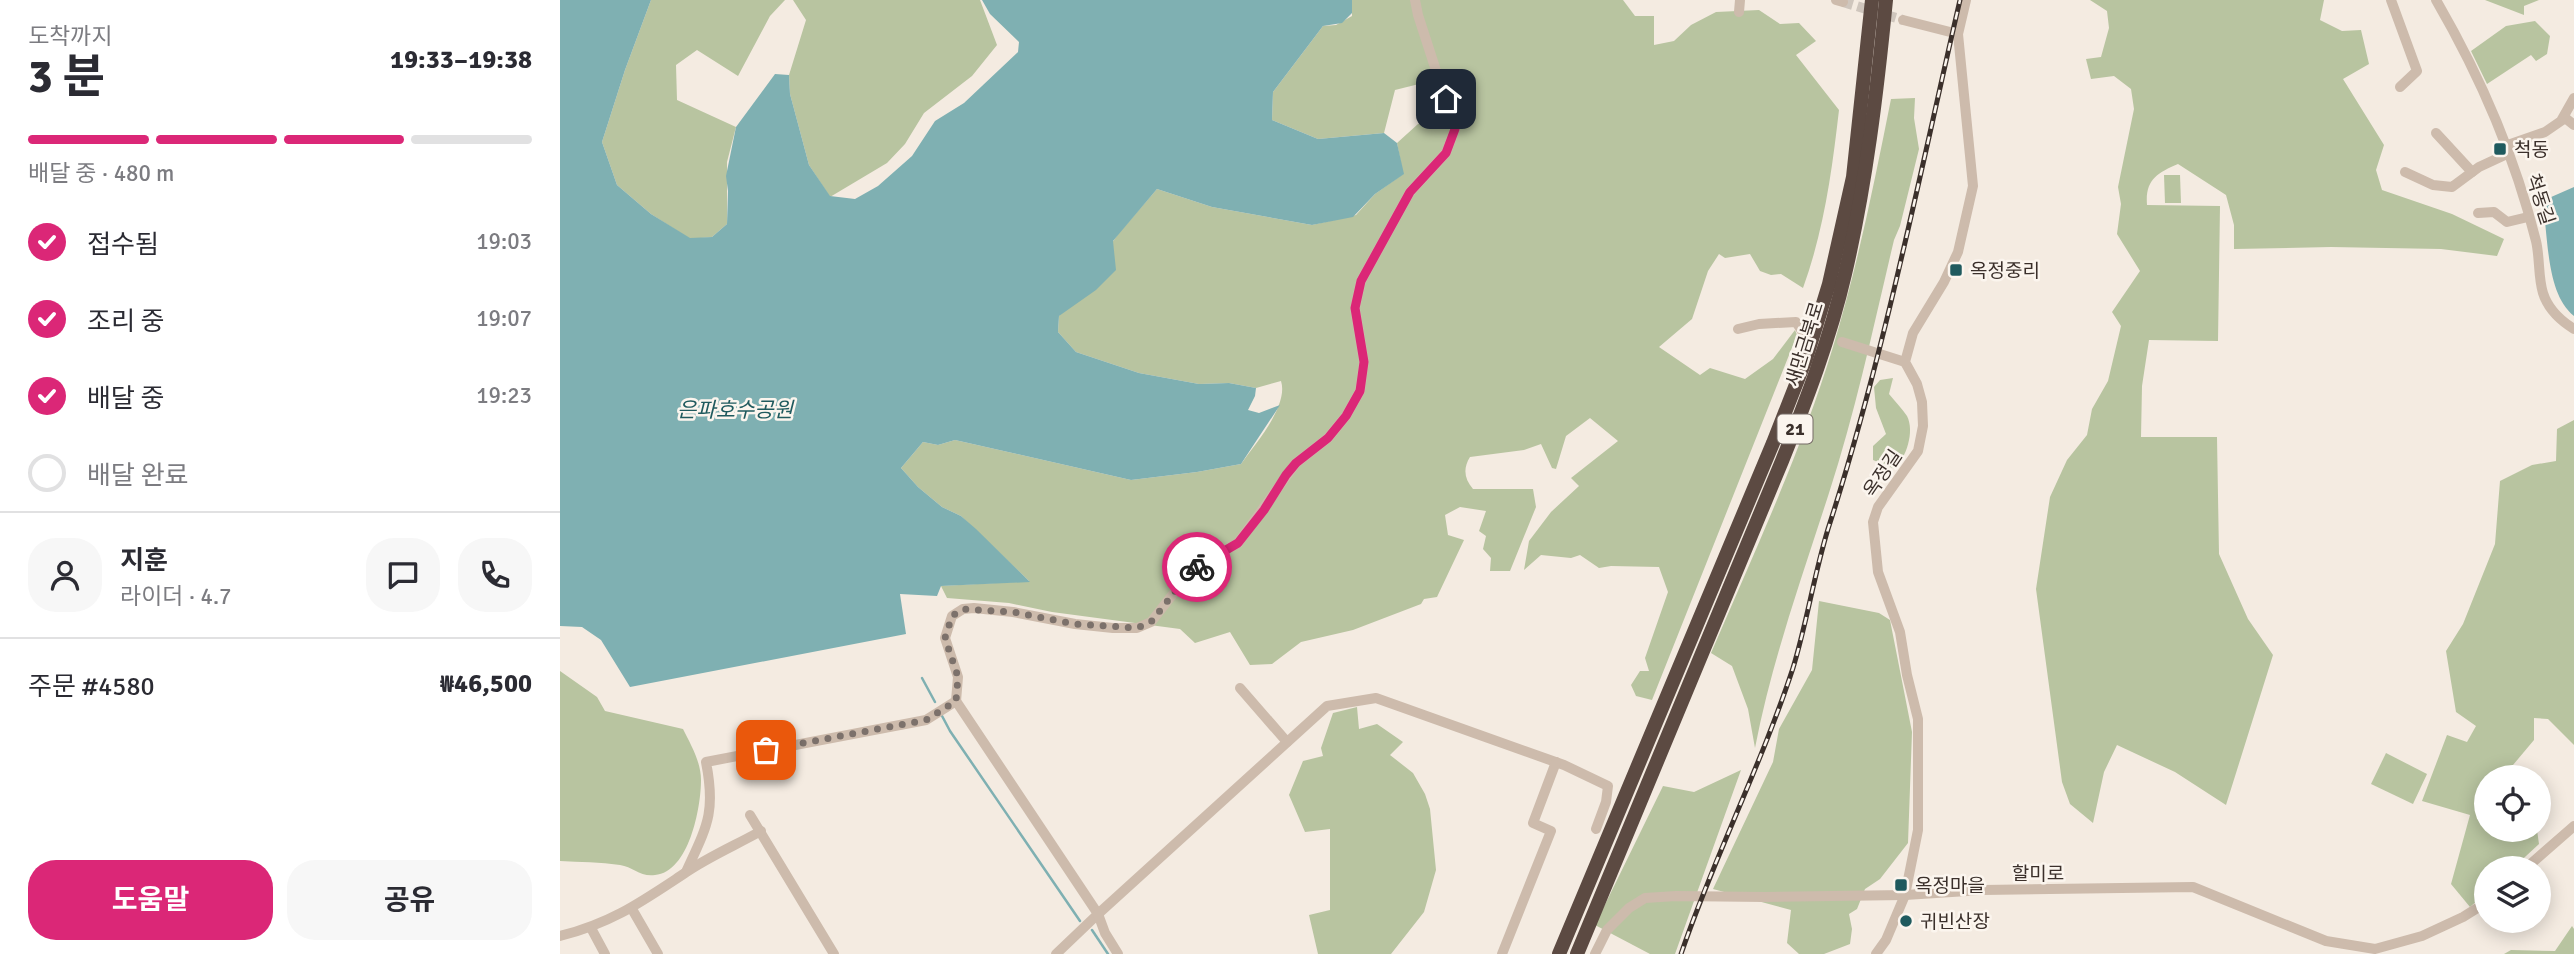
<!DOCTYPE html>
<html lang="ko">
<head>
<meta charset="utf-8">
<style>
  body { margin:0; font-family:Signika,"Noto Sans KR",sans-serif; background:#f7f7f7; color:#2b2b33; height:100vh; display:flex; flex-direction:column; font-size:26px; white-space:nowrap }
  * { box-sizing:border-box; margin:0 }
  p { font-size:23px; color:#7c7c81 }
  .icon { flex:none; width:38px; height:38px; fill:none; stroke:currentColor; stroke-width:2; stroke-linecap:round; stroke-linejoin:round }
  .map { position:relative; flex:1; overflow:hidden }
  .details { display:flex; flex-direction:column; background:#fff; width:560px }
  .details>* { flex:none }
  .controls { position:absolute; left:1914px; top:765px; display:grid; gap:14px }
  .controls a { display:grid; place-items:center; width:77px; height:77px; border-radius:50%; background:#fff; box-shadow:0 4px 18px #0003; font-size:35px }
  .pin { position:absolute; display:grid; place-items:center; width:60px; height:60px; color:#fff; margin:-30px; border-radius:14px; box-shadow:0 4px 10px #0006 }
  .courier { position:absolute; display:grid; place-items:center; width:70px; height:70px; margin:-35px; border:5px solid #db2777; border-radius:50%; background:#fff; color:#222; box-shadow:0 2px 9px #0007 }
  .overview em { font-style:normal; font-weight:700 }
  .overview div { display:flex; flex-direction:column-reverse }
  .overview { display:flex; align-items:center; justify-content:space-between; height:119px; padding:0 28px }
  h1 { font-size:46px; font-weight:700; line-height:52px }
  .bar { display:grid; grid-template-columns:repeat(4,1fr); gap:10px 7px; align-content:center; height:84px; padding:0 28px }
  .bar i { height:9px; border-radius:5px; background:#e1e1e2 }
  .bar .on { background:#db2777 }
  .bar p { grid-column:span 4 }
  .line { display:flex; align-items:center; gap:18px; padding:0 28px; border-top:2px solid #e1e1e2 }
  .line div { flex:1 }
  .round { display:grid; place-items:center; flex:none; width:74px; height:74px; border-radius:28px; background:#f7f7f7 }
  ol { padding:0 28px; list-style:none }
  li { display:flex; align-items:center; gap:21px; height:77px }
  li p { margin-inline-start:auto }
  li .icon { padding:7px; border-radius:50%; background:#db2777; color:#fff; stroke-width:4 }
  li:last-child { color:#7c7c81 }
  li i { width:38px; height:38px; border:4px solid #e1e1e2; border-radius:50% }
  .primary-button { display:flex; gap:14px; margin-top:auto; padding:14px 28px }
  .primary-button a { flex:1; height:80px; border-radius:28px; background:#db2777; color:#fff; font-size:28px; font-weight:700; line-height:80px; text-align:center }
  .primary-button a+a { background:#f7f7f7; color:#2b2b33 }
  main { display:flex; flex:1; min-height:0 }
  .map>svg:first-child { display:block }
  .green { fill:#b8c4a0 }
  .water { fill:#7fb0b2 }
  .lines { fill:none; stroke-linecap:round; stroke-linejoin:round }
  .stream { stroke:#7fb0b2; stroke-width:2.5 }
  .minor-tunnel { stroke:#cfc6bd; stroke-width:10; stroke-dasharray:10 5; stroke-linecap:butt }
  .minor { stroke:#cdbbac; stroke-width:10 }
  .highway { stroke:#5c4a42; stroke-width:14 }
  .rail-casing { stroke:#3b302b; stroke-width:5 }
  .rail { stroke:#fbf5ee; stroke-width:2.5; stroke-dasharray:8; stroke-linecap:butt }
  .done { stroke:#7c716b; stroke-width:7; stroke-dasharray:0 12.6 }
  .route { stroke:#db2777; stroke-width:9 }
  .poi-dot { fill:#1f5a5e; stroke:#fbf5ee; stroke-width:2.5 }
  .labels { text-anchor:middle; stroke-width:5; stroke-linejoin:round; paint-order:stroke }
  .shield { fill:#fbf5ee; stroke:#756b66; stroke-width:2 }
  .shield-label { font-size:18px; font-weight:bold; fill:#3b302b }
  .poi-label { font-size:19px; fill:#3b302b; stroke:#fbf5ee; text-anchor:start }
  .street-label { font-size:19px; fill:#3b302b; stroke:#fbf5ee }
  .water-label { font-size:21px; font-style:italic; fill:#1f5a5e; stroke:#fbf5ee }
</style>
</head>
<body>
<main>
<section class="details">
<div class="overview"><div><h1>3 분</h1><p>도착까지</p></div><em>19:33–19:38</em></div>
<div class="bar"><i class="on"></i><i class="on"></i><i class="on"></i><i></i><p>배달 중 · 480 m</p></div>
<ol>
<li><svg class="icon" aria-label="check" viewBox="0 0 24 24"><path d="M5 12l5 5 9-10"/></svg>접수됨<p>19:03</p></li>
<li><svg class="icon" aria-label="check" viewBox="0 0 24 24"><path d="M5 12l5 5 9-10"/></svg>조리 중<p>19:07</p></li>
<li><svg class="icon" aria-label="check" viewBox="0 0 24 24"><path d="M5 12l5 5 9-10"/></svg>배달 중<p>19:23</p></li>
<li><i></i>배달 완료</li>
</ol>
<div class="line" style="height:126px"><a class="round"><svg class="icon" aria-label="person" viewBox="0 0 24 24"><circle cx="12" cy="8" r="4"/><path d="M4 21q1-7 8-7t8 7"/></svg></a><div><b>지훈</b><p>라이더 · 4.7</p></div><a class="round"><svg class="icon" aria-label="chat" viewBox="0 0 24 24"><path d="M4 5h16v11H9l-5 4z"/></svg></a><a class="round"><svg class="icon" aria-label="phone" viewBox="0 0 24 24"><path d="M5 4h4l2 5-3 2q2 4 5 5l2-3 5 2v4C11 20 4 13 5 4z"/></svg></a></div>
<div class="line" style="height:91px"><div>주문 #4580</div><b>₩46,500</b></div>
<div class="primary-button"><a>도움말</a><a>공유</a></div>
</section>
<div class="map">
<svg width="2014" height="954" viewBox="0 0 2014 954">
  <rect width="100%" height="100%" fill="#f4ebe1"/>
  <g class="green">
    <path d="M91 0H225L210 16 178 76 137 50 116 65 117 100 176 127 167 162V224L152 237 130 239 91 214 57 185 42 142 65 70Z"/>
    <path d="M233 0H420L437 45 412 76 364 113 345 144 327 163 270 197 249 165 230 94 229 75 246 20Z"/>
    <path d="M792 0H1063L1075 16H1094V45L1114 41 1131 25 1156 12 1199 10 1220 24 1239 23 1256 41 1236 55 1279 110C1272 171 1264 230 1243 288L1221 274 1211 275 1200 271 1190 254 1165 258 1159 254 1148 271 1132 319 1099 347 1140 375 1150 368 1185 379 1213 359 1235 330 1237 335 1092 700 1076 696 1071 685 1080 671H1089L1085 658 1108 592 1099 567 1051 566 1039 568 1020 555 1011 558 981 555 964 570 969 541 991 512 1019 486 1011 478 1058 441 1030 418 1006 436 996 469 992 468 981 444 964 450 910 457C903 468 904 479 913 489H973L976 507 950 571H930L931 558 923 549 926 536 919 531 926 511 900 507 885 515 888 535 904 540 877 597 864 599 861 604 793 630 741 642 712 664 690 665 670 632 635 643 620 629 492 612 449 603 387 598 381 586 469 581 401 516 382 507 358 487 341 468 363 442 378 445 395 440 571 480 637 472 681 464C695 444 729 406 721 381L696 388 669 383 639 384 579 373 516 352 498 332 499 316 559 233 597 189 652 207 752 225 796 215 815 194 843 174 837 143 858 124H886L871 81 835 90 824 133 758 139 712 120 713 92 763 26 776 25 792 16Z"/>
    <path d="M1530 0H1764L1760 20 1782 31 1801 30 1809 64 1783 79 1824 145 1816 170 1822 190 1892 214 1944 239 1937 256 1881 249 1771 247 1674 249V225L1666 195 1618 164C1597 173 1585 180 1587 205L1660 206 1658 341 1589 340 1582 386 1581 437H1657L1659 554 1688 619 1713 655 1666 805 1615 772 1557 745 1544 772 1533 823 1510 804 1502 782 1476 589 1490 497 1507 460 1527 435 1532 409 1548 381 1561 326 1552 312 1580 271 1557 234 1561 204 1558 187 1574 109 1571 89 1554 76 1531 79 1526 59 1541 57 1549 28 1547 11Z"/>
    <path d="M1925 0H1979L1964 6V15Z"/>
    <path d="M1975 21 1990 36 1987 54 1976 61 1971 55 1927 84 1911 51 1946 26Z"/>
    <path d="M1355 98 1354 118 1359 149 1340 226 1334 240C1314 324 1296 410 1269 493 1242 577 1212 660 1195 748L1188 709 1172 666 1151 653C1194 553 1241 452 1273 347 1298 264 1314 184 1331 99Z"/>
    <path d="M1604 175H1620L1621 203H1605Z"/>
    <path d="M1333 378 1329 394C1335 401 1342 409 1347 416 1355 432 1346 457 1335 469L1313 460V446L1326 434 1316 408 1314 387 1320 380Z"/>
    <path d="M2014 420V745L1988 719 1974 718V740L1953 765 1940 777H1927V830H1977L1979 844 1953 868H1927V892L1910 907 1891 884 1910 815 1862 801 1887 735 1907 742 1916 726 1896 712 1886 651 1903 624 1935 544 1940 481 1972 465 1996 461 1997 429Z"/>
    <path d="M1259 601 1319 613 1330 620 1352 732 1348 843 1320 879 1305 889 1297 909 1289 914 1292 929 1290 944 1264 954H1239L1227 943 1231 910 1153 889 1213 762 1219 729 1252 670Z"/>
    <path d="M0 671 37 697 45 711 123 729C131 745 141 762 141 780 141 808 129 872 95 875 80 877 73 867 60 865 40 862 20 862 0 861Z"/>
    <path d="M797 707 799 729 817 724 843 742 830 755 853 773 865 794 870 809 876 870 864 912 831 954H758L749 915 770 910V829L745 832 729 795 743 761 763 756 761 748 773 713Z"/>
    <path d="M1826 753 1867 774 1853 804 1811 784Z"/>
    <path d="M1181 770 1115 954H1090L1035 925 1103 786 1134 792Z"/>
    <path d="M2012 926 2014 929V954H1944L1951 950 1995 951Z"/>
  </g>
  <g class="water">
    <path d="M0 0H91L65 70 42 142 57 185 91 214 130 238 152 237 167 224 168 191 166 176 176 127 215 74 229 75 230 94 249 165 270 196 295 199 318 186 352 156 375 121 404 103 458 52 459 42 430 14 422 0H792V13L782 23 763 26 713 92 712 120 758 139 824 133 837 143 844 174 815 194 793 217 752 225 652 207 597 189 553 241 556 270 536 290 499 316 498 332 516 352 579 373 639 384 669 383 696 388 695 396 688 410 699 413 720 405 681 464 637 472 571 480 395 440 378 445 363 442 341 468 358 487 382 507 401 516 416 529 470 582 381 586 377 596 340 594 346 634 70 687 41 640 22 627 0 626Z"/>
    <path d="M2014 187V316C1985 293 1989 235 1982 201Z"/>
  </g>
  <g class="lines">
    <g class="stream">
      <path d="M362 678 375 702"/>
      <path d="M381 714 390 731 520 921"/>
      <path d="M532 930 548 954"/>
    </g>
    <path class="minor-tunnel" d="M1283 2 1343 20"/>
    <g class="minor">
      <path d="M1276 0 1283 2"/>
      <path d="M1831 0 1857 71 1840 87"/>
      <path d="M1876 0C1919 74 1955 157 1976 241 1980 258 1978 277 1983 293 1988 309 2001 321 2014 329"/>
      <path d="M1179 12 1180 0"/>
      <path d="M1343 20 1398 34"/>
      <path d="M2004 117 2014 125"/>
      <path d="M1876 133 1912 172"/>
      <path d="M1945 146 1985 132 2001 121 2014 98"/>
      <path d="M1845 172 1873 185 1892 187 1919 167 1947 154"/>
      <path d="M1918 213 1934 212 1947 222 1968 217"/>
      <path d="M1178 329 1199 324 1236 322 1242 331H1245"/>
      <path d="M1282 342 1345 362"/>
      <path d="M680 688 727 742"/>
      <path d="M396 701 398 677 385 638 392 616 403 609 414 608 453 612 515 624 553 628H577L591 622 628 575 643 563 678 543 736 463 768 438 786 416 800 391 804 362 795 308 801 281 850 192 886 153 895 129 858 15 855 0"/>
      <path d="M396 701 538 914 496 954"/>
      <path d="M190 815 274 954"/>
      <path d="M1966 868 2014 826"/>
      <path d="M126 872C147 826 156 813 146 762L366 720 396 701"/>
      <path d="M72 909 98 954"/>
      <path d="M31 928 45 954"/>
      <path d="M0 936C52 923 81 902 125 873 148 857 176 845 201 831"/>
      <path d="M558 954 545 933 538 914 767 706 816 698 1004 765 1048 786 1046 802 1036 829"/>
      <path d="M942 954 991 831 973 823 996 762"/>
      <path d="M1035 954 1047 930 1069 908 1085 898 1116 896 1205 897 1345 895 1423 890 1633 887 1766 941 1815 949 1862 936 1903 917 1927 902"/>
      <path d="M1316 954 1326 940 1345 895 1358 830V719L1347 675 1340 632 1318 572 1313 522 1318 507 1358 451 1363 426 1362 402 1357 384 1345 362 1353 333 1384 282 1398 252 1413 186 1398 34 1406 0"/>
    </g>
    <g class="highway">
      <path d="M999 954 1213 443 1246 359 1269 284 1293 177 1312 0"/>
      <path d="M1017 954 1222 461C1246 401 1270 339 1285 274 1306 184 1317 92 1326 0"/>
    </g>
    <g class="rail-casing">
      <path id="rail" d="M1121 954C1154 857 1201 766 1233 668 1247 622 1254 575 1268 529 1324 356 1359 177 1400 0"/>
    </g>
    <use href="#rail" class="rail"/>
  </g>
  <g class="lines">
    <path class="done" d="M206 750 366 720 396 701 398 677 385 638 392 616 403 609 453 612 515 624 577 628 591 622 628 575 637 567"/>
    <path class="route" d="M637 567 678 543 704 510 726 475 736 463 768 438 786 416 800 391 804 362 795 308 801 281 850 192 886 153 895 129 886 99"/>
  </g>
  <g class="poi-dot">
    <rect x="1933" y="142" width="14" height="14" rx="3.5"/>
    <rect x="1389" y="263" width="14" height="14" rx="3.5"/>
    <rect x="1334" y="878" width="14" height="14" rx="3.5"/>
    <circle cx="1346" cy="921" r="7"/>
  </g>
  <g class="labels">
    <rect class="shield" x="1217.5" y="414.5" width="35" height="29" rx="5"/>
    <g class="shield-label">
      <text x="1235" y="435">21</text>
    </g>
    <g class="poi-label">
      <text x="1954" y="156">척동</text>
      <text x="1410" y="277">옥정중리</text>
      <text x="1355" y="892">옥정마을</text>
      <text x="1360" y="928">귀빈산장</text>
    </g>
    <g class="street-label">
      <text transform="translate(1981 199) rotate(72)" y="7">척동길</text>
      <text transform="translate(1244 344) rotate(-73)" y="7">새만금북로</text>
      <text transform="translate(1322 473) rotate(-56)" y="7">옥정길</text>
      <text x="1478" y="880">할미로</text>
    </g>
    <g class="water-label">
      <text x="175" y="417">은파호수공원</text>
    </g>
  </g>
</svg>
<div class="controls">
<a><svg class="icon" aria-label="locate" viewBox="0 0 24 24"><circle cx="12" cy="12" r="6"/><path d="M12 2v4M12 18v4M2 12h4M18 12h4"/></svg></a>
<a><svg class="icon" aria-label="layers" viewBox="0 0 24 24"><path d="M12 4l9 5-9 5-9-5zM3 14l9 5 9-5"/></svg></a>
</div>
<div class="pin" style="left:206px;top:750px;background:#ea580c"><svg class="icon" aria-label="bag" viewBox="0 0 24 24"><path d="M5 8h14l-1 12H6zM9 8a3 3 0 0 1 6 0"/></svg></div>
<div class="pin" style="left:886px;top:99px;background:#1f2937"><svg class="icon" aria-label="home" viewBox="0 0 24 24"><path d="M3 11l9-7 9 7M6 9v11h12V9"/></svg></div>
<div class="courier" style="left:637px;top:567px"><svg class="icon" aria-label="bike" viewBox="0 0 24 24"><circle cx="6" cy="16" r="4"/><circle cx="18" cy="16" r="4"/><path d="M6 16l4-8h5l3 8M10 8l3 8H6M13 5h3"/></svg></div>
</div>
</main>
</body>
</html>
